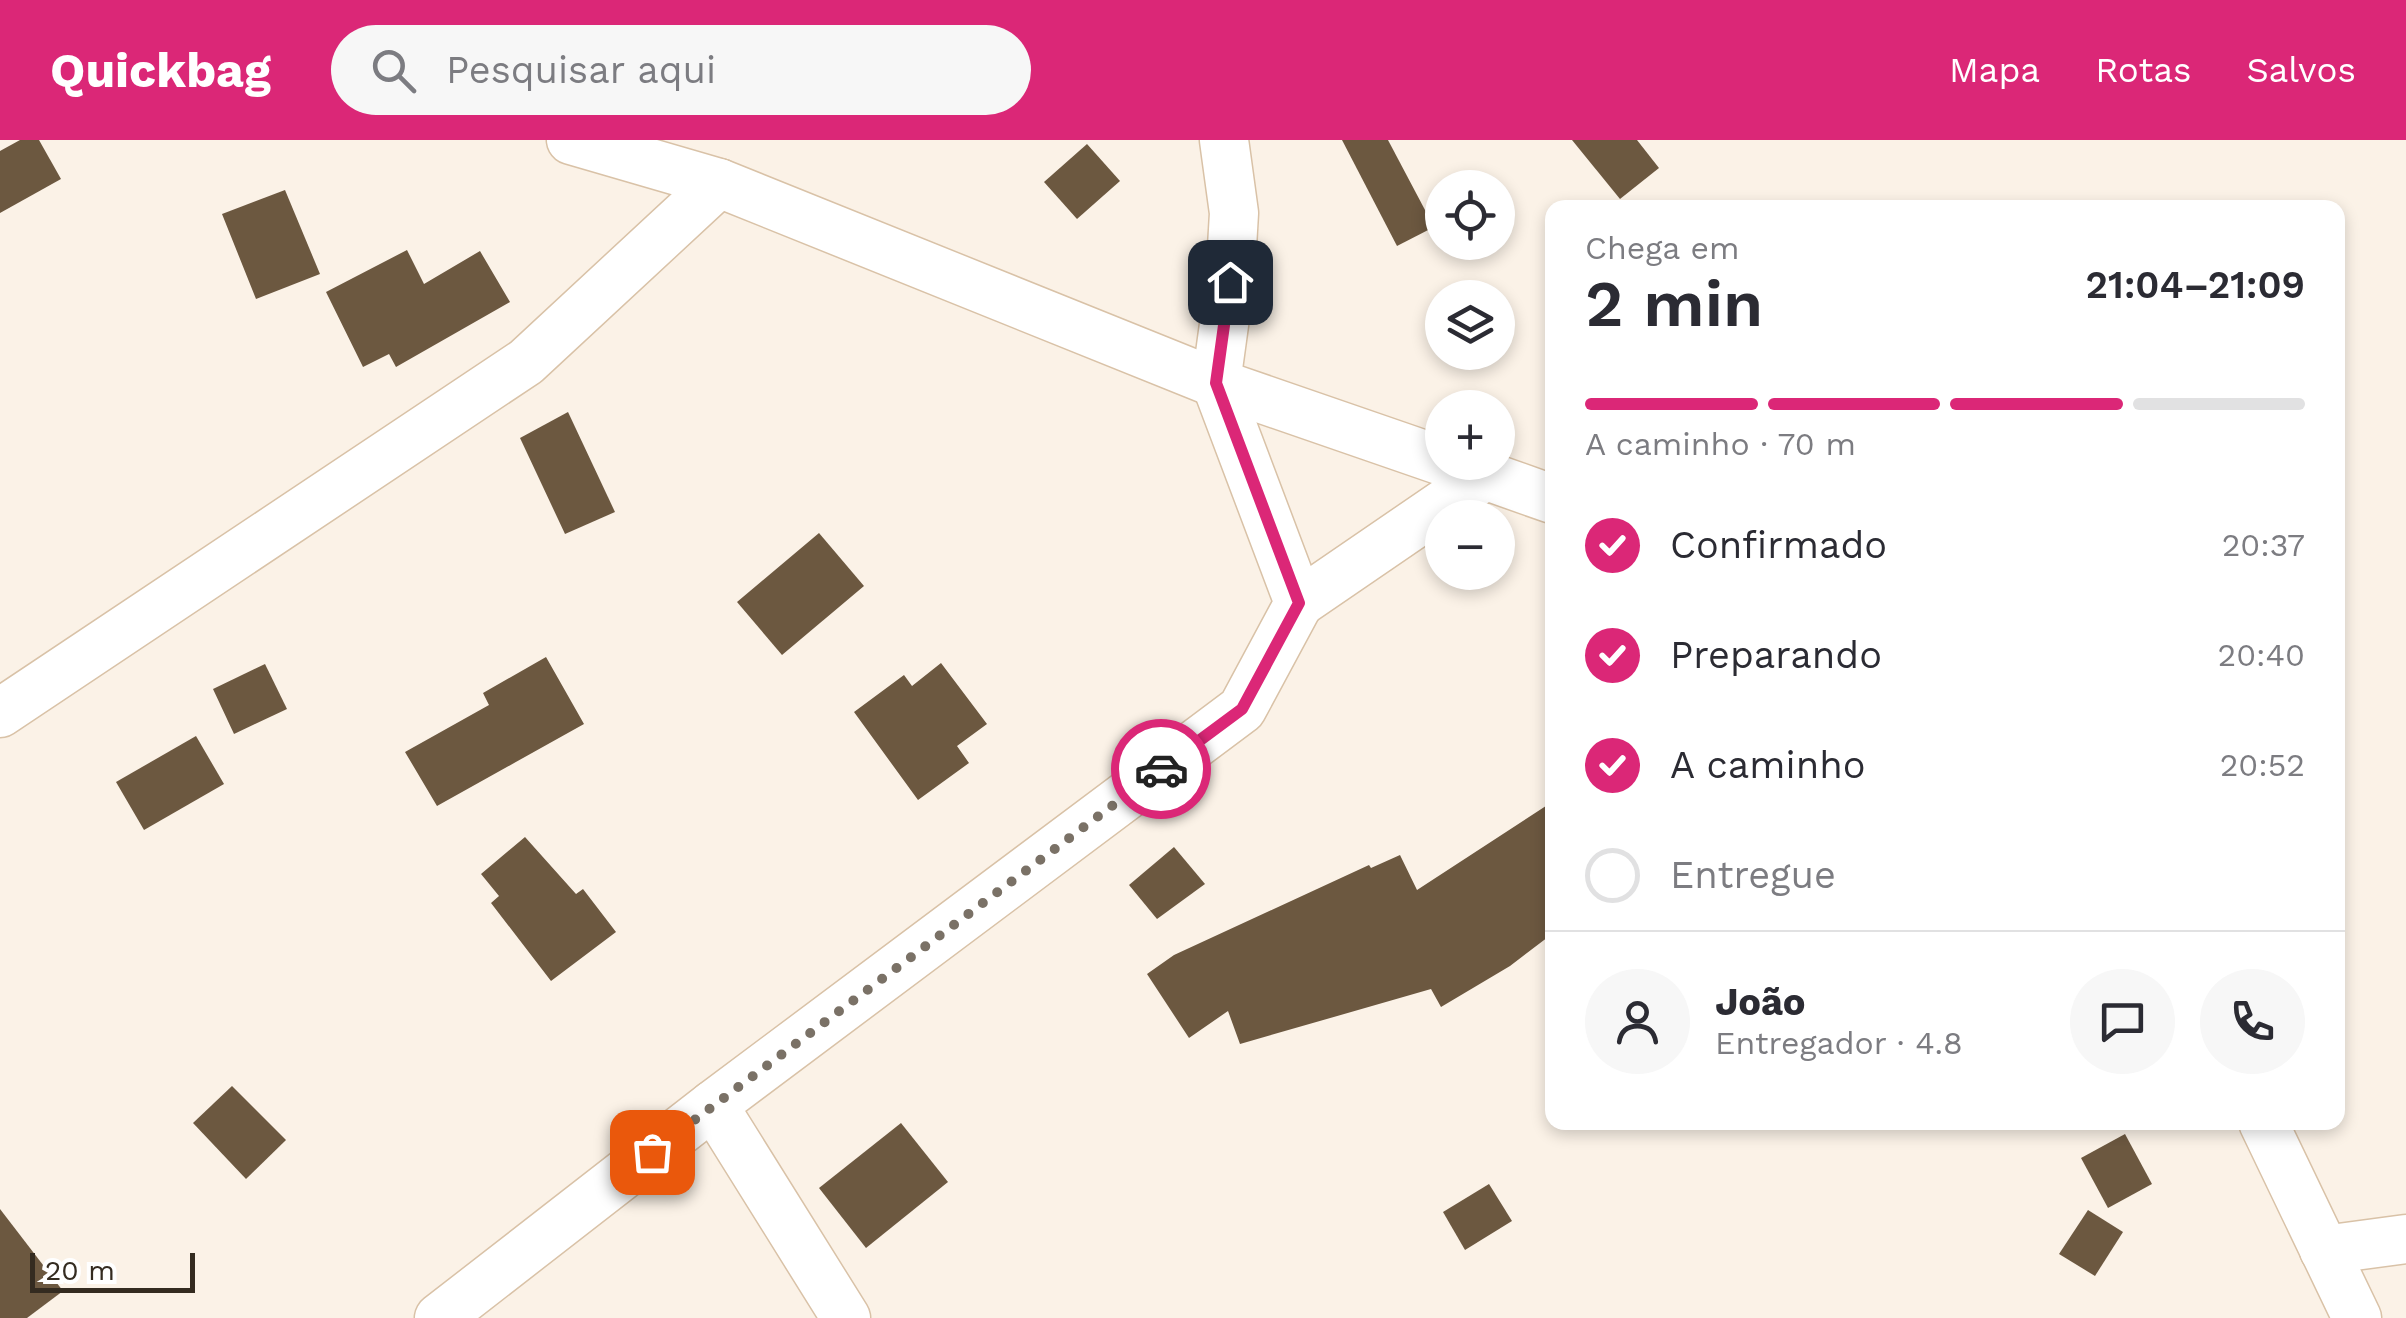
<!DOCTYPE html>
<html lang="pt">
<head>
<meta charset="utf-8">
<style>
  body { margin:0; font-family:"Work Sans",sans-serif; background:#f7f7f7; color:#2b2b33; height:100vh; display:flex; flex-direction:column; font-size:38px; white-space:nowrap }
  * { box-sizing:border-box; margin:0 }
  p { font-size:32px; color:#7c7c81 }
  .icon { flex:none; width:55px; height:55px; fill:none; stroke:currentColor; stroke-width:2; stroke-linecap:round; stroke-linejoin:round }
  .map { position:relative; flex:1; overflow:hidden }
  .details { position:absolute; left:1545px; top:60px; width:800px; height:930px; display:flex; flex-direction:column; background:#fff; border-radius:20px; box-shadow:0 5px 15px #0003 }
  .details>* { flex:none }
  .tools { position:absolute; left:1425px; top:30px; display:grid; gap:20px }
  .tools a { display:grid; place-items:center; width:90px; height:90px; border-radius:50%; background:#fff; box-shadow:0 5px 15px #0003; font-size:50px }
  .scale { position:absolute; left:30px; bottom:25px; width:165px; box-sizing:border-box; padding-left:10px; border:5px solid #342b20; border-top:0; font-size:28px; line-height:35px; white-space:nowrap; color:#342b20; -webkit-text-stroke:8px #fff; paint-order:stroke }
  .pin { position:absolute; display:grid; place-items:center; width:85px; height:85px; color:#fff; margin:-42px; border-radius:20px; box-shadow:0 5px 15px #0006 }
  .courier { position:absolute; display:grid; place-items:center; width:100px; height:100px; margin:-50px; border:8px solid #db2777; border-radius:50%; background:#fff; color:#222; box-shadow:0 2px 12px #0007 }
  .head em { font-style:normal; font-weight:600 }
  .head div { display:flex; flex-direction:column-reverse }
  .head { display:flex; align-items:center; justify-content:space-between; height:170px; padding:0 40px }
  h1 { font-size:65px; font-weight:600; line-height:75px }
  .bar { display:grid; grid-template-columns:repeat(4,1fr); gap:15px 10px; align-content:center; height:120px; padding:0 40px }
  .bar i { height:12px; border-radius:8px; background:#e1e1e2 }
  .bar .current { background:#db2777 }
  .bar p { grid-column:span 4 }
  .line { display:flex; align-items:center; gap:25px; padding:0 40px; border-top:2px solid #e1e1e2 }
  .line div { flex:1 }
  .round { display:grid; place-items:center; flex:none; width:105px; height:105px; border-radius:52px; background:#f7f7f7 }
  ol { padding:0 40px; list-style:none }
  li { display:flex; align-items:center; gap:30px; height:110px }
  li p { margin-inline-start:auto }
  li .icon { padding:10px; border-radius:50%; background:#db2777; color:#fff; stroke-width:4 }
  li:last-child { color:#7c7c81 }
  li i { width:55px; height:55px; border:5px solid #e1e1e2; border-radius:50% }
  header { display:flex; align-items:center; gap:60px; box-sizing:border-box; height:140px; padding:0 50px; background:#db2777; color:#fff }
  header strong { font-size:48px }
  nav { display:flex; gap:55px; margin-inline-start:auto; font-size:35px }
  .search { width:700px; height:90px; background:#f7f7f7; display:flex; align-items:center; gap:25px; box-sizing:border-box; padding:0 35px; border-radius:55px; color:#7c7c81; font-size:38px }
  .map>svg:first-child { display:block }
  .building { fill:#6c5840 }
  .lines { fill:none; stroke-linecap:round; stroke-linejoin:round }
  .street-casing { stroke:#d9c2a7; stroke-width:51 }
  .street { stroke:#fff; stroke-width:48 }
  .done { stroke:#7a7166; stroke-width:10; stroke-dasharray:0 18 }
  .route { stroke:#db2777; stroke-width:12 }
</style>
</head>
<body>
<header>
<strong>Quickbag</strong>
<div class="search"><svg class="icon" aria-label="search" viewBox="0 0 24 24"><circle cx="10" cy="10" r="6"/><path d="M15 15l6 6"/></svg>Pesquisar aqui</div>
<nav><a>Mapa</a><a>Rotas</a><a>Salvos</a></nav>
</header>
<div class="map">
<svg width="2406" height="1178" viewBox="0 0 2406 1178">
  <rect width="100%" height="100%" fill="#fbf2e7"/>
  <g class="building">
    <path d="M20 0H39L61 39 0 73V11Z"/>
    <path d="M1342 0H1388L1434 87 1397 106Z"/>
    <path d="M1572 0H1637L1659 28 1620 59Z"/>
    <path d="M1087 4 1120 41 1077 79 1044 42Z"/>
    <path d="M285 50 320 134 256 159 222 74Z"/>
    <path d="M407 110 424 144 480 111 510 162 396 227 389 214 363 227 326 152Z"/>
    <path d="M568 272 615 372 565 394 520 298Z"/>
    <path d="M819 393 864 446 782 515 737 462Z"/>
    <path d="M546 517 584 584 437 666 405 612 489 565 483 553Z"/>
    <path d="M941 523 987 584 957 606 969 623 918 660 854 572 904 535 912 546Z"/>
    <path d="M265 524 287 569 234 594 213 549Z"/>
    <path d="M196 596 224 644 144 690 116 642Z"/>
    <path d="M1552 662V794L1510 826 1441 867 1431 849 1240 904 1228 871 1189 898 1147 834 1174 815 1369 725 1371 728 1400 715 1417 750Z"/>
    <path d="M525 697 576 754 583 749 616 792 551 841 491 763 499 756 481 734Z"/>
    <path d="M1174 707 1205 744 1157 779 1129 745Z"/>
    <path d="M232 946 286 1000 246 1039 193 983Z"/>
    <path d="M901 983 948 1042 866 1108 819 1048Z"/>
    <path d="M2125 994 2152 1044 2108 1068 2081 1018Z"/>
    <path d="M1489 1044 1512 1081 1465 1110 1443 1072Z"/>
    <path d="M0 1069 63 1151 27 1178H0Z"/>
    <path d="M2088 1070 2123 1092 2095 1136 2059 1114Z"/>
  </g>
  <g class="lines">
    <g class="street-casing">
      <g id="street">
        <path d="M571 0 719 43 1216 243 1442 321"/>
        <path d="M1456 325 1552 359"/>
        <path d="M1299 463 1486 335"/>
        <path d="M0 573 526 222 719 43"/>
        <path d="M713 965 846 1178"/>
        <path d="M2263 982 2357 1178"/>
        <path d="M2324 1110 2406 1099"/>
        <path d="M439 1178 713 965 1242 569 1299 463 1216 243 1230 141 1234 73 1224 0"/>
      </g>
    </g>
    <use href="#street" class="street"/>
  </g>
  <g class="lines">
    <path class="done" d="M652 1012 1161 629"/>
    <path class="route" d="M1161 629 1242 569 1299 463 1216 243 1230 142"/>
  </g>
</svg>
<div class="tools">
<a><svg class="icon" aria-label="locate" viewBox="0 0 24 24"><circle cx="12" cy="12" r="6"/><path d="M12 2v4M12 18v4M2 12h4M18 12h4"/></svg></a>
<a><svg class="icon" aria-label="layers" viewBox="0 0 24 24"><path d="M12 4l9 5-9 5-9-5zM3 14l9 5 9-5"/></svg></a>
<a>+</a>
<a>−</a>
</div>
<div class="scale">20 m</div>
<div class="pin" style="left:652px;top:1012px;background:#ea580c"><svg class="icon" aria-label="bag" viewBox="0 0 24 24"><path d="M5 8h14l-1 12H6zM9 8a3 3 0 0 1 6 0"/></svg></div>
<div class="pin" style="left:1230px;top:142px;background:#1f2937"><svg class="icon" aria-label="home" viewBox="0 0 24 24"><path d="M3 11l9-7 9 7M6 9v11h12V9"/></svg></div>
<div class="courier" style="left:1161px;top:629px"><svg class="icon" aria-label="car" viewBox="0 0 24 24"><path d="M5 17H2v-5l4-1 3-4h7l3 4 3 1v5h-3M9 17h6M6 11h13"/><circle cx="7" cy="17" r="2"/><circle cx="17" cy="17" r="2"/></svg></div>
<section class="details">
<div class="head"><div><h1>2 min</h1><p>Chega em</p></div><em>21:04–21:09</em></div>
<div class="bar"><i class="current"></i><i class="current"></i><i class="current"></i><i></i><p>A caminho · 70 m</p></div>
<ol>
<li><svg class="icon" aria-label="check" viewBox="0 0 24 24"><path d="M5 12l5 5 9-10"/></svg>Confirmado<p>20:37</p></li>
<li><svg class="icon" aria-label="check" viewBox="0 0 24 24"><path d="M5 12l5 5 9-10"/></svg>Preparando<p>20:40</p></li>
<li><svg class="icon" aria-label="check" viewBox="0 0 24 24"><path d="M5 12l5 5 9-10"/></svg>A caminho<p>20:52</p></li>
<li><i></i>Entregue</li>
</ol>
<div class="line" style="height:180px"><a class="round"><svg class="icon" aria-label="person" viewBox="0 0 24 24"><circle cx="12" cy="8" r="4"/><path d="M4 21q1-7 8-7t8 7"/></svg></a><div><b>João</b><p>Entregador · 4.8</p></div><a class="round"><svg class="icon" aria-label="chat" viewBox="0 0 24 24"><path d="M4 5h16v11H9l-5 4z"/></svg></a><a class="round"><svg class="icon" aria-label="phone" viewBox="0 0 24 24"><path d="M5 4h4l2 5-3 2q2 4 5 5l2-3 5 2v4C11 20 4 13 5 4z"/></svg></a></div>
</section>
</div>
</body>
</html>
